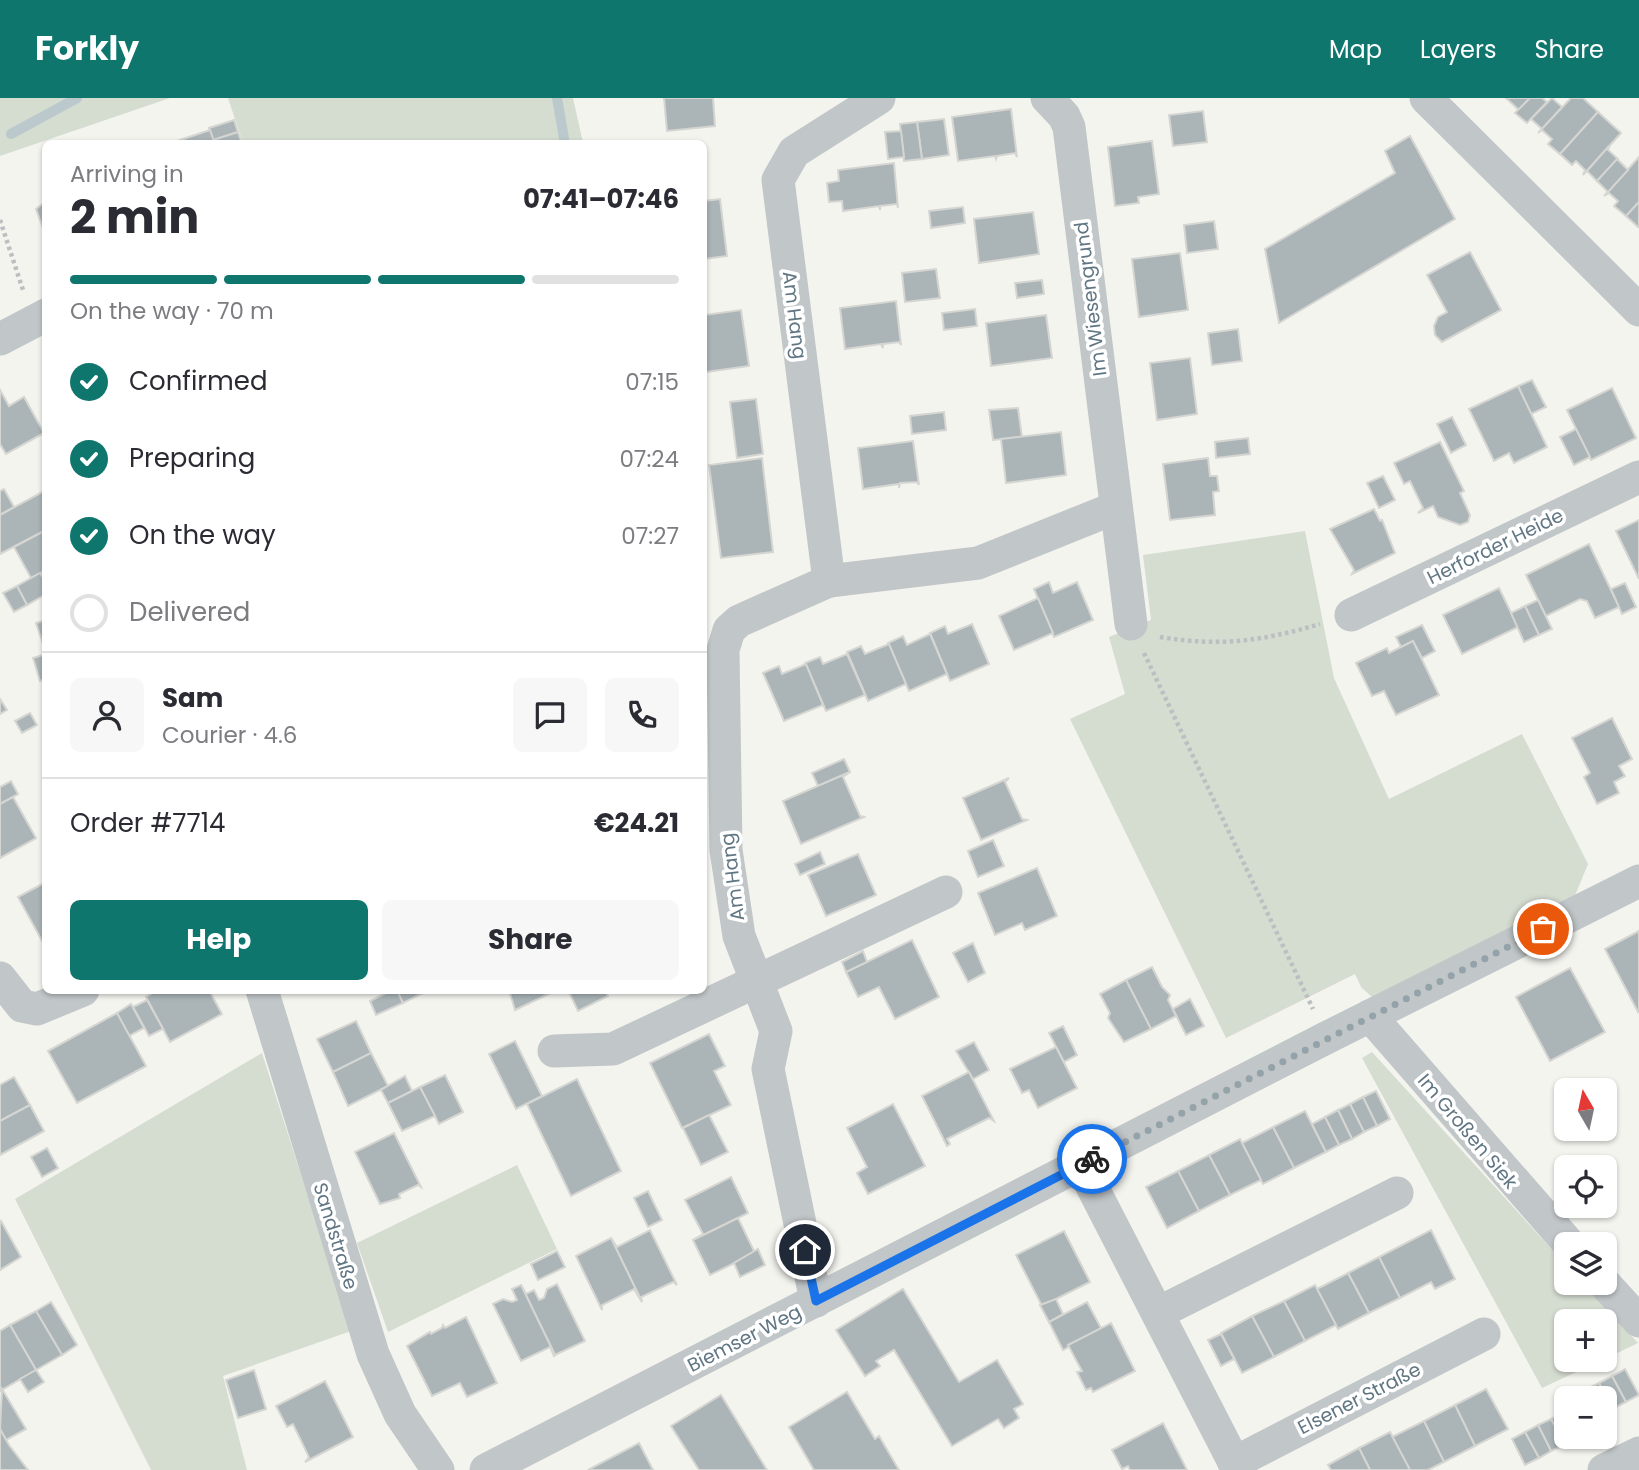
<!DOCTYPE html>
<html lang="en">
<head>
<meta charset="utf-8">
<style>
  body { margin:0; font-family:Poppins,sans-serif; background:#f7f7f7; color:#2b2b33; height:100vh; display:flex; flex-direction:column; font-size:26px; white-space:nowrap }
  * { box-sizing:border-box; margin:0 }
  p { font-size:23px; color:#7c7c81 }
  .icon { flex:none; width:38px; height:38px; fill:none; stroke:currentColor; stroke-width:2; stroke-linecap:round; stroke-linejoin:round }
  .map { position:relative; flex:1; overflow:hidden }
  .side { position:absolute; left:42px; top:42px; width:665px; height:854px; display:flex; flex-direction:column; background:#fff; border-radius:10px; box-shadow:0 2px 5px #0004 }
  .side>* { flex:none }
  .needle { width:46px; rotate:351deg }
  .controls { position:absolute; left:1554px; top:980px; display:grid; gap:14px }
  .controls a { display:grid; place-items:center; width:63px; height:63px; border-radius:10px; background:#fff; box-shadow:0 2px 5px #0004; font-size:35px }
  .pin { position:absolute; display:grid; place-items:center; width:60px; height:60px; color:#fff; margin:-30px; border:4px solid #fff; border-radius:50%; box-shadow:0 2px 7px #0007 }
  .courier { position:absolute; display:grid; place-items:center; width:70px; height:70px; margin:-35px; border:5px solid #1a73e8; border-radius:50%; background:#fff; color:#222; box-shadow:0 2px 9px #0007 }
  .headline em { font-style:normal; font-weight:700 }
  .headline div { display:flex; flex-direction:column-reverse }
  .headline { display:flex; align-items:center; justify-content:space-between; height:119px; padding:0 28px }
  h1 { font-size:46px; font-weight:700; line-height:52px }
  .bar { display:grid; grid-template-columns:repeat(4,1fr); gap:10px 7px; align-content:center; height:84px; padding:0 28px }
  .bar i { height:9px; border-radius:5px; background:#e1e1e2 }
  .bar .selected { background:#0f766e }
  .bar p { grid-column:span 4 }
  .line { display:flex; align-items:center; gap:18px; padding:0 28px; border-top:2px solid #e1e1e2 }
  .line div { flex:1 }
  .round { display:grid; place-items:center; flex:none; width:74px; height:74px; border-radius:10px; background:#f7f7f7 }
  ol { padding:0 28px; list-style:none }
  li { display:flex; align-items:center; gap:21px; height:77px }
  li p { margin-inline-start:auto }
  li .icon { padding:7px; border-radius:50%; background:#0f766e; color:#fff; stroke-width:4 }
  li:last-child { color:#7c7c81 }
  li i { width:38px; height:38px; border:4px solid #e1e1e2; border-radius:50% }
  .cta { display:flex; gap:14px; margin-top:auto; padding:14px 28px }
  .cta a { flex:1; height:80px; border-radius:10px; background:#0f766e; color:#fff; font-size:28px; font-weight:700; line-height:80px; text-align:center }
  .cta a+a { background:#f7f7f7; color:#2b2b33 }
  header { display:flex; align-items:center; gap:42px; box-sizing:border-box; height:98px; padding:0 35px; background:#0f766e; color:#fff }
  header strong { font-size:33px }
  nav { display:flex; gap:38px; margin-inline-start:auto; font-size:24px }
  .map>svg:first-child { display:block }
  .green { fill:#d5dcd0 }
  .lines { fill:none; stroke-linecap:round; stroke-linejoin:round }
  .stream { stroke:#bbc9cd; stroke-width:10 }
  .building { fill:#abb5b8; stroke:#d5d5d2; stroke-width:2 }
  .path { stroke:#bcbfc1; stroke-width:4.5; stroke-dasharray:3.5 3.5; stroke-linecap:butt }
  .street { stroke:#c1c6c8; stroke-width:33 }
  .done { stroke:#94a2a9; stroke-width:7; stroke-dasharray:0 12.6 }
  .route { stroke:#1a73e8; stroke-width:9 }
  .labels { text-anchor:middle; stroke-width:7; stroke-linejoin:round; paint-order:stroke }
  .street-label { font-size:19px; fill:#607683; stroke:#fff }
</style>
</head>
<body>
<header>
<strong>Forkly</strong>
<nav><a>Map</a><a>Layers</a><a>Share</a></nav>
</header>
<div class="map">
<svg width="1639" height="1372" viewBox="0 0 1639 1372">
  <rect width="100%" height="100%" fill="#f4f4ef"/>
  <g class="green">
    <path d="M0 0H170L0 58Z"/>
    <path d="M228 0H573L583 45 504 43 243 45Z"/>
    <path d="M1305 433 1334 580 1389 701 1522 636 1588 766 1574 800 1373 900 1361 889 1355 876 1226 940 1070 621 1125 596 1109 539 1151 522 1143 457Z"/>
    <path d="M1372 954 1566 1167V1185H1582L1638 1245 1605 1261V1223H1566V1262H1602L1542 1290 1362 960Z"/>
    <path d="M262 955 351 1233 223 1278 247 1372H151L15 1101Z"/>
    <path d="M517 1067 557 1151 388 1234 357 1145Z"/>
  </g>
  <g class="lines">
    <g class="stream">
      <path d="M557 0 565 46"/>
      <path d="M11 36 77 0"/>
    </g>
  </g>
  <g class="building">
    <path d="M664 0H713L715 28 667 33Z"/>
    <path d="M1506 0H1530L1519 12Z"/>
    <path d="M1530 0H1542L1547 4 1527 25 1515 15Z"/>
    <path d="M1552 0 1562 9 1542 31 1531 21Z"/>
    <path d="M1571 0H1583L1598 14 1560 56 1548 46 1552 41 1542 32 1538 35Z"/>
    <path d="M1011 11 1017 59 1015 55 997 58 996 61 995 58 958 63 952 19Z"/>
    <path d="M1203 13 1207 44 1173 48 1169 17Z"/>
    <path d="M1598 14 1621 35 1583 77 1585 72 1576 63 1572 67 1560 56Z"/>
    <path d="M944 21 949 57 922 61 917 24Z"/>
    <path d="M234 22 238 34 213 42 209 30Z"/>
    <path d="M917 24 922 61 904 63 900 26Z"/>
    <path d="M210 32 215 46H168Z"/>
    <path d="M901 33 904 59 888 61 885 34Z"/>
    <path d="M238 34 242 46H215L213 42Z"/>
    <path d="M1410 38 1455 121 1279 225 1265 151 1395 75 1385 53Z"/>
    <path d="M1152 43 1159 96 1138 99 1139 105 1115 108 1108 49Z"/>
    <path d="M1609 48 1608 52 1618 61 1597 83 1587 73Z"/>
    <path d="M1639 59V104L1626 118 1614 108 1618 103 1609 95 1604 98Z"/>
    <path d="M1617 61 1628 72 1608 94 1597 83Z"/>
    <path d="M894 65 898 110 897 106 880 108V112L879 108 843 113 842 103 829 104 827 85 839 83 838 72Z"/>
    <path d="M720 101 727 158 704 161V103Z"/>
    <path d="M46 103V138L36 111Z"/>
    <path d="M1639 104V128L1638 129 1626 118Z"/>
    <path d="M963 109 965 125 931 130 929 113Z"/>
    <path d="M1033 114 1039 156 979 165 974 121Z"/>
    <path d="M1214 123 1218 151 1187 155 1184 127Z"/>
    <path d="M1470 154 1501 212 1442 244 1435 237 1434 228 1438 219 1447 214 1427 177Z"/>
    <path d="M1180 155 1188 212 1139 219 1132 161Z"/>
    <path d="M936 171 940 200 905 204 902 175Z"/>
    <path d="M1042 182 1044 196 1017 200 1015 185Z"/>
    <path d="M896 203 901 247 899 244 883 246V250L881 246 845 251 840 210Z"/>
    <path d="M975 211 977 228 944 232 942 215Z"/>
    <path d="M741 212 749 268 706 274 704 217Z"/>
    <path d="M1046 217 1052 260 991 268 986 225Z"/>
    <path d="M1238 231 1242 263 1212 267 1208 235Z"/>
    <path d="M1190 260 1197 316 1157 322 1150 265Z"/>
    <path d="M1532 282 1546 309 1531 316 1518 288Z"/>
    <path d="M1518 288 1547 349 1514 365 1509 355 1494 363 1469 311Z"/>
    <path d="M1612 290 1636 340 1591 362 1567 312Z"/>
    <path d="M0 292 9 308 24 299 44 335 6 356 0 346Z"/>
    <path d="M756 301 763 356 737 360 730 304Z"/>
    <path d="M1018 310 1022 339 993 342 989 312Z"/>
    <path d="M944 314 946 332 912 336 910 318Z"/>
    <path d="M1452 319 1466 347 1451 355 1437 326Z"/>
    <path d="M1576 331 1590 359 1574 367 1560 339Z"/>
    <path d="M1061 334 1066 377 1006 385 1001 341Z"/>
    <path d="M1248 340 1250 356 1216 360 1215 344Z"/>
    <path d="M913 343 919 387 917 384 900 385 899 390V386L863 391 858 350Z"/>
    <path d="M1440 344 1464 393 1460 395 1470 417 1468 424 1460 427 1438 419 1433 408 1418 415 1423 410 1410 383 1404 386 1394 365Z"/>
    <path d="M762 360 773 454 721 460 709 367Z"/>
    <path d="M1208 360 1210 378H1217L1219 393 1213 394 1215 417 1170 422 1163 366Z"/>
    <path d="M1383 378 1395 402 1379 410 1367 385Z"/>
    <path d="M4 391 14 409 0 417V393Z"/>
    <path d="M46 392V432L0 456V417Z"/>
    <path d="M1374 411 1380 423 1382 422 1395 455 1352 476 1354 472 1330 431Z"/>
    <path d="M1639 422V481L1616 433Z"/>
    <path d="M46 432V472L31 480 14 449Z"/>
    <path d="M1589 446 1619 509 1595 520 1587 503 1580 501 1546 518 1526 477Z"/>
    <path d="M40 475 46 485V496L27 507 17 488Z"/>
    <path d="M1049 484 1053 495 1077 484 1093 522 1054 539 1034 491Z"/>
    <path d="M1625 485 1636 509 1622 516 1611 491Z"/>
    <path d="M17 488 27 507 14 514 3 495Z"/>
    <path d="M1499 490 1518 529 1462 556 1443 517Z"/>
    <path d="M1038 500 1053 535 1014 552 999 518Z"/>
    <path d="M1538 502 1552 531 1539 537 1525 508Z"/>
    <path d="M1525 508 1539 537 1524 544 1511 515Z"/>
    <path d="M46 522V552H45L36 525Z"/>
    <path d="M972 526 989 566 950 583 930 535 945 528 948 536Z"/>
    <path d="M1422 527 1435 553 1422 560 1413 543 1401 549 1396 539Z"/>
    <path d="M930 536 947 576 909 593 888 545 903 538 907 547Z"/>
    <path d="M1413 543 1439 597 1396 617 1384 593 1372 598 1356 565 1387 550 1389 555Z"/>
    <path d="M889 546 906 586 868 603 847 554 861 548 865 556Z"/>
    <path d="M46 556V581L40 583 33 560Z"/>
    <path d="M847 556 865 597 826 613 805 565 820 559 823 566Z"/>
    <path d="M806 566 823 607 784 623 763 575 779 568 782 576Z"/>
    <path d="M0 601 7 612 0 616Z"/>
    <path d="M30 615 37 627 22 635 15 623Z"/>
    <path d="M1612 620 1632 661 1619 668 1625 678 1614 684 1619 695 1597 706 1584 679 1590 675 1572 640Z"/>
    <path d="M844 661 850 674 818 688 812 675Z"/>
    <path d="M850 674 843 679 860 718 864 719 801 746 783 703Z"/>
    <path d="M1009 680 1005 684 1022 721 1027 722 981 742 963 700Z"/>
    <path d="M11 683 18 696 0 706V689Z"/>
    <path d="M13 699 36 740 0 760V706Z"/>
    <path d="M993 742 1004 768 978 779 968 753Z"/>
    <path d="M820 754 825 766 800 777 795 766Z"/>
    <path d="M858 756 876 797 826 818 808 777Z"/>
    <path d="M1037 770 1057 818 1025 832 1022 825 995 837 978 795Z"/>
    <path d="M46 784V850L18 799Z"/>
    <path d="M1639 833V913L1638 914 1605 851Z"/>
    <path d="M912 842 939 899 895 921 879 889 858 899 846 874Z"/>
    <path d="M973 845 985 875 968 884 953 855Z"/>
    <path d="M863 853 867 864 846 874 842 864Z"/>
    <path d="M1152 869 1162 889 1170 897 1168 902 1176 918 1151 931 1126 882Z"/>
    <path d="M1570 870 1605 934 1550 963 1516 899Z"/>
    <path d="M1126 882 1151 931 1124 944 1108 920 1110 915 1100 896Z"/>
    <path d="M158 892H209L222 916 170 944 146 899Z"/>
    <path d="M392 892H397L403 905 376 917 370 903Z"/>
    <path d="M397 892H429L403 905Z"/>
    <path d="M509 892H557L515 912Z"/>
    <path d="M568 892H605L608 898 578 913Z"/>
    <path d="M1190 901 1204 928 1186 937 1173 911Z"/>
    <path d="M147 902 163 931 149 938 133 909Z"/>
    <path d="M131 906 144 930 129 938 117 915Z"/>
    <path d="M117 915 146 968 77 1005 48 953Z"/>
    <path d="M356 923 371 955 333 974 317 941Z"/>
    <path d="M1063 928 1077 957 1064 964 1049 935Z"/>
    <path d="M709 936 725 968 714 973 731 1007 682 1030 650 965Z"/>
    <path d="M515 943 542 998 516 1011 489 956Z"/>
    <path d="M974 944 989 972 973 981 956 953Z"/>
    <path d="M1056 949 1077 990 1038 1010 1029 992 1022 995 1010 971Z"/>
    <path d="M371 955 388 988 348 1008 333 974Z"/>
    <path d="M969 974 994 1023 989 1020 947 1041 950 1046 947 1048 922 998Z"/>
    <path d="M445 977 463 1014 439 1026 420 989Z"/>
    <path d="M405 978 412 993 388 1005 381 992Z"/>
    <path d="M14 979 30 1007 0 1023V987Z"/>
    <path d="M577 981 621 1073 571 1098 527 1006Z"/>
    <path d="M420 989 435 1018 402 1033 388 1005Z"/>
    <path d="M1376 993 1390 1021 1377 1028 1363 999Z"/>
    <path d="M1363 999 1377 1028 1364 1034 1350 1006Z"/>
    <path d="M893 1006 925 1068 868 1096 857 1075 867 1069 847 1030Z"/>
    <path d="M1350 1006 1364 1034 1352 1041 1338 1012Z"/>
    <path d="M30 1007 44 1033 0 1057V1023Z"/>
    <path d="M1338 1012 1352 1041 1339 1047 1325 1019Z"/>
    <path d="M1305 1013 1326 1054 1294 1070 1273 1029Z"/>
    <path d="M709 1017 728 1054 701 1067 683 1030Z"/>
    <path d="M1325 1019 1339 1047 1326 1054 1312 1026Z"/>
    <path d="M1273 1029 1294 1070 1263 1086 1242 1045Z"/>
    <path d="M394 1035 421 1089 418 1087 399 1096 400 1100 380 1106 355 1054Z"/>
    <path d="M1240 1041 1261 1082 1230 1097 1209 1057Z"/>
    <path d="M47 1050 58 1070 42 1079 31 1059Z"/>
    <path d="M1209 1057 1230 1097 1199 1113 1178 1073Z"/>
    <path d="M1178 1073 1199 1113 1167 1130 1146 1089Z"/>
    <path d="M731 1079 748 1115 693 1142 703 1136 685 1102Z"/>
    <path d="M648 1093 662 1122 648 1129 634 1100Z"/>
    <path d="M738 1120 755 1155 710 1177 693 1142Z"/>
    <path d="M1 1123 21 1159 0 1172V1124Z"/>
    <path d="M650 1132 677 1187 673 1184 641 1199 642 1204 611 1140 617 1149Z"/>
    <path d="M1431 1132 1455 1181 1435 1191 1431 1184 1400 1200 1379 1159Z"/>
    <path d="M1064 1133 1090 1184 1042 1208 1016 1157Z"/>
    <path d="M611 1140 642 1204 634 1191 602 1207V1212L576 1158Z"/>
    <path d="M758 1151 765 1167 740 1179 734 1165Z"/>
    <path d="M557 1153 565 1169 538 1182 531 1166Z"/>
    <path d="M1379 1159 1400 1200 1369 1215 1348 1175Z"/>
    <path d="M1348 1175 1369 1215 1338 1231 1317 1191Z"/>
    <path d="M557 1186 585 1243 555 1257 521 1187 526 1196 534 1192 539 1202 544 1200 547 1191Z"/>
    <path d="M521 1187 555 1257 554 1258 550 1249 521 1263 493 1206 503 1201 512 1204 517 1202 512 1191Z"/>
    <path d="M1315 1187 1336 1227 1305 1243 1284 1203Z"/>
    <path d="M903 1191 959 1284 997 1262 1023 1306 1014 1311 1019 1320 1004 1330 998 1321 952 1348 894 1252 876 1263 880 1268 865 1278 836 1232Z"/>
    <path d="M1056 1201 1063 1216 1049 1224 1040 1207Z"/>
    <path d="M1284 1203 1305 1243 1274 1259 1252 1218Z"/>
    <path d="M51 1204 77 1247 62 1257 36 1213Z"/>
    <path d="M1087 1204 1101 1230 1063 1252 1049 1224Z"/>
    <path d="M36 1213 62 1257 36 1272 10 1227Z"/>
    <path d="M1252 1218 1274 1259 1242 1275 1221 1235Z"/>
    <path d="M466 1219 497 1285 467 1299 460 1285 432 1298 407 1248 430 1234 431 1236 442 1230 443 1227 445 1230Z"/>
    <path d="M1111 1225 1135 1273 1093 1294 1091 1290 1086 1292 1077 1274 1082 1273 1068 1247Z"/>
    <path d="M10 1227 36 1272 0 1293V1233Z"/>
    <path d="M1221 1236 1234 1261 1221 1268 1208 1242Z"/>
    <path d="M1625 1271 1639 1297 1626 1304 1612 1278Z"/>
    <path d="M36 1272 44 1284 28 1294 20 1281Z"/>
    <path d="M254 1272 266 1311 238 1320 226 1282Z"/>
    <path d="M1612 1278 1626 1304 1612 1311 1599 1285Z"/>
    <path d="M325 1283 353 1339 305 1364 309 1359 293 1326 287 1329 276 1308Z"/>
    <path d="M1599 1285 1612 1311 1605 1315V1300H1590L1586 1291Z"/>
    <path d="M2 1291 26 1331 6 1342 0 1331Z"/>
    <path d="M1486 1291 1508 1331 1475 1348 1455 1307Z"/>
    <path d="M847 1294 875 1341 879 1338 899 1372H814L789 1329Z"/>
    <path d="M721 1297 767 1372H699L671 1328Z"/>
    <path d="M1455 1307 1475 1348 1444 1364 1424 1323Z"/>
    <path d="M1564 1314 1566 1339 1578 1340 1565 1347 1551 1321Z"/>
    <path d="M1551 1321 1565 1347 1551 1353 1538 1327Z"/>
    <path d="M1424 1323 1444 1364 1428 1372H1410L1392 1339Z"/>
    <path d="M1163 1325 1187 1372H1130L1128 1368 1122 1371 1112 1352Z"/>
    <path d="M1538 1327 1551 1353 1539 1360 1525 1334Z"/>
    <path d="M0 1331 9 1347 28 1372H0Z"/>
    <path d="M1390 1334 1410 1372H1370L1359 1350Z"/>
    <path d="M1525 1334 1539 1360 1525 1367 1512 1341Z"/>
    <path d="M639 1345 653 1372H588Z"/>
    <path d="M1359 1350 1370 1372H1331L1328 1367Z"/>
  </g>
  <g class="lines">
    <g class="path">
      <path d="M0 122 23 192"/>
      <path d="M1160 539C1221 549 1262 543 1320 526"/>
      <path d="M1144 555 1313 911"/>
    </g>
    <g class="street">
      <path d="M1047 0 1064 18 1069 29 1131 526"/>
      <path d="M1426 0 1639 212"/>
      <path d="M0 241 46 217"/>
      <path d="M829 483 978 465 1115 410"/>
      <path d="M1351 517 1639 379"/>
      <path d="M0 880 22 908 37 911 83 892"/>
      <path d="M262 892 373 1256 400 1316 438 1372"/>
      <path d="M1370 918 1569 1146"/>
      <path d="M554 953 613 951 946 794"/>
      <path d="M1081 1067 1238 1372"/>
      <path d="M1604 1185 1639 1223"/>
      <path d="M816 1203 768 971 776 933 739 838 726 752 723 552 729 532 739 523 829 483 778 82 794 54 879 0"/>
      <path d="M1158 1215 1397 1095"/>
      <path d="M1234 1365 1484 1236"/>
      <path d="M486 1372 1326 940 1639 783"/>
      <path d="M1604 1372 1639 1355"/>
    </g>
  </g>
  <g class="lines">
    <path class="done" d="M1092 1061 1543 831"/>
    <path class="route" d="M805 1152 816 1203 1092 1061"/>
  </g>
  <g class="labels">
    <g class="street-label">
      <text transform="translate(1090 201) rotate(-97)" y="7">Im Wiesengrund</text>
      <text transform="translate(795 217) rotate(83)" y="7">Am Hang</text>
      <text transform="translate(1495 448) rotate(-26)" y="7">Herforder Heide</text>
      <text transform="translate(732 779) rotate(-97)" y="7">Am Hang</text>
      <text transform="translate(1468 1033) rotate(50)" y="7">Im Großen Siek</text>
      <text transform="translate(336 1138) rotate(73)" y="7">Sandstraße</text>
      <text transform="translate(744 1240) rotate(-27)" y="7">Biemser Weg</text>
      <text transform="translate(1359 1300) rotate(-27)" y="7">Elsener Straße</text>
    </g>
  </g>
</svg>
<div class="controls">
<a><svg class="needle" viewBox="-14 -14 28 28"><path d="M0-13l5 13h-10z" fill="#e53935"/><path d="M0 13l5-13h-10z" fill="#7c7c81"/></svg></a>
<a><svg class="icon" aria-label="locate" viewBox="0 0 24 24"><circle cx="12" cy="12" r="6"/><path d="M12 2v4M12 18v4M2 12h4M18 12h4"/></svg></a>
<a><svg class="icon" aria-label="layers" viewBox="0 0 24 24"><path d="M12 4l9 5-9 5-9-5zM3 14l9 5 9-5"/></svg></a>
<a>+</a>
<a>−</a>
</div>
<div class="pin" style="left:1543px;top:831px;background:#ea580c"><svg class="icon" aria-label="bag" viewBox="0 0 24 24"><path d="M5 8h14l-1 12H6zM9 8a3 3 0 0 1 6 0"/></svg></div>
<div class="pin" style="left:805px;top:1152px;background:#1f2937"><svg class="icon" aria-label="home" viewBox="0 0 24 24"><path d="M3 11l9-7 9 7M6 9v11h12V9"/></svg></div>
<div class="courier" style="left:1092px;top:1061px"><svg class="icon" aria-label="bike" viewBox="0 0 24 24"><circle cx="6" cy="16" r="4"/><circle cx="18" cy="16" r="4"/><path d="M6 16l4-8h5l3 8M10 8l3 8H6M13 5h3"/></svg></div>
<section class="side">
<div class="headline"><div><h1>2 min</h1><p>Arriving in</p></div><em>07:41–07:46</em></div>
<div class="bar"><i class="selected"></i><i class="selected"></i><i class="selected"></i><i></i><p>On the way · 70 m</p></div>
<ol>
<li><svg class="icon" aria-label="check" viewBox="0 0 24 24"><path d="M5 12l5 5 9-10"/></svg>Confirmed<p>07:15</p></li>
<li><svg class="icon" aria-label="check" viewBox="0 0 24 24"><path d="M5 12l5 5 9-10"/></svg>Preparing<p>07:24</p></li>
<li><svg class="icon" aria-label="check" viewBox="0 0 24 24"><path d="M5 12l5 5 9-10"/></svg>On the way<p>07:27</p></li>
<li><i></i>Delivered</li>
</ol>
<div class="line" style="height:126px"><a class="round"><svg class="icon" aria-label="person" viewBox="0 0 24 24"><circle cx="12" cy="8" r="4"/><path d="M4 21q1-7 8-7t8 7"/></svg></a><div><b>Sam</b><p>Courier · 4.6</p></div><a class="round"><svg class="icon" aria-label="chat" viewBox="0 0 24 24"><path d="M4 5h16v11H9l-5 4z"/></svg></a><a class="round"><svg class="icon" aria-label="phone" viewBox="0 0 24 24"><path d="M5 4h4l2 5-3 2q2 4 5 5l2-3 5 2v4C11 20 4 13 5 4z"/></svg></a></div>
<div class="line" style="height:91px"><div>Order #7714</div><b>€24.21</b></div>
<div class="cta"><a>Help</a><a>Share</a></div>
</section>
</div>
</body>
</html>
